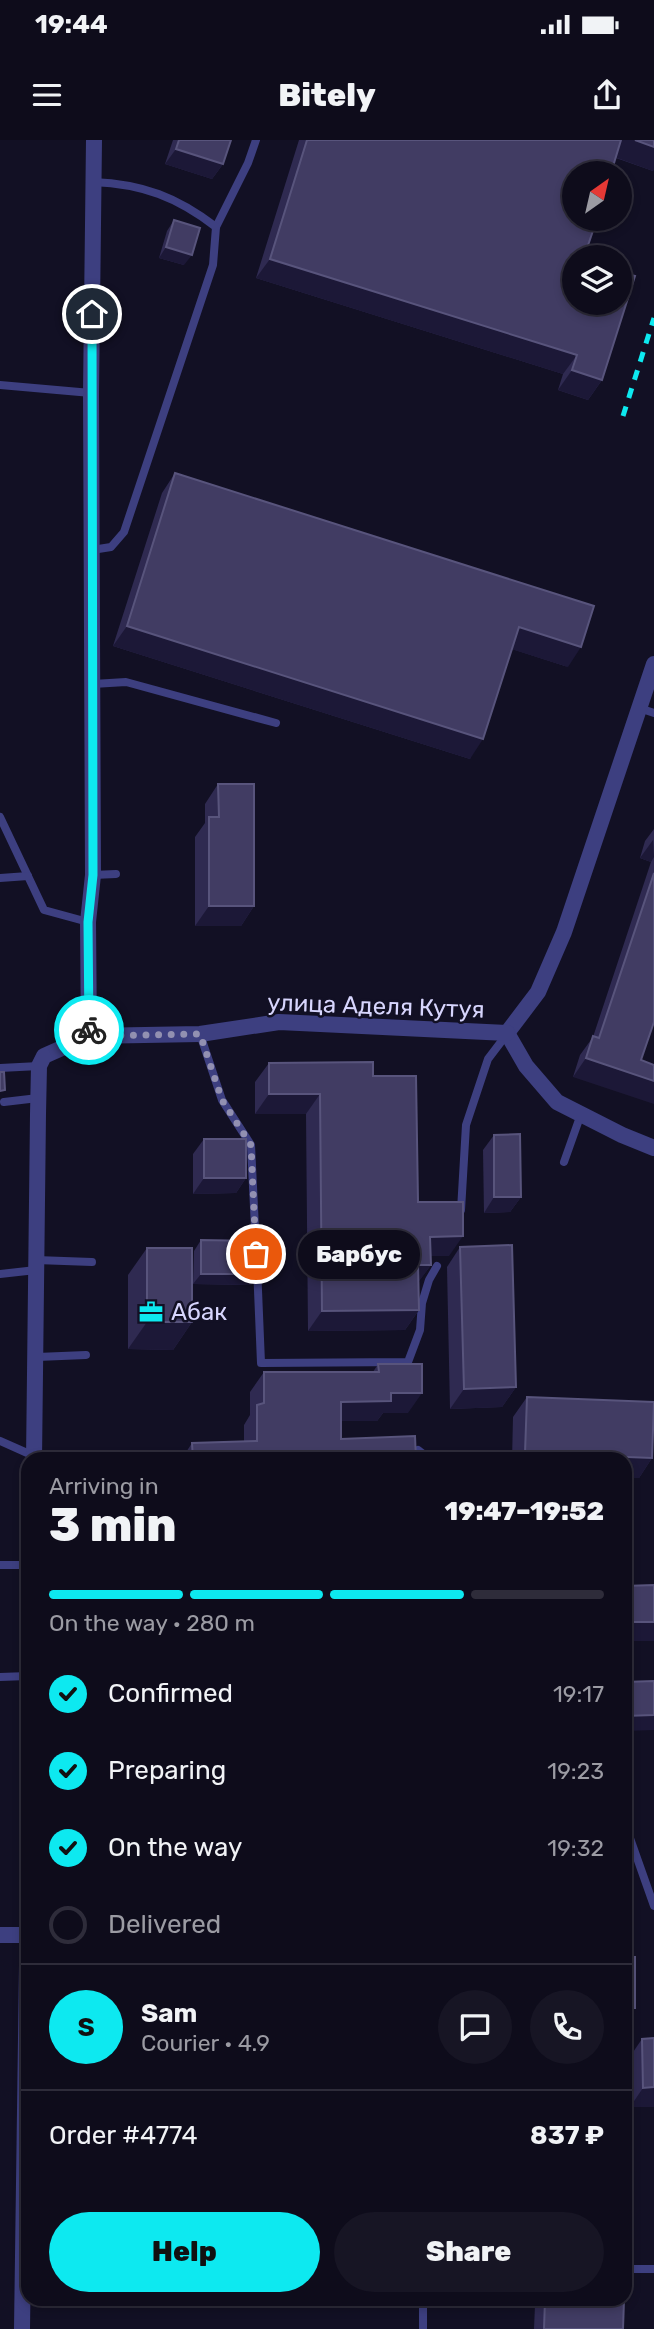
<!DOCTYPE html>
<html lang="en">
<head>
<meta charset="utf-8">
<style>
  body { margin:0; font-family:Rubik,sans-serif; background:#171524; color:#f1f3f6; height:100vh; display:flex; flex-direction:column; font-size:26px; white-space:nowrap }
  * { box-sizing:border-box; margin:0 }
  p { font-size:23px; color:#9b9ba3 }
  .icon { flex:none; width:38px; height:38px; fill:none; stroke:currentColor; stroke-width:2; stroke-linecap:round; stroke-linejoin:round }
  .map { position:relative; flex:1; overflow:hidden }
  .side { position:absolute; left:21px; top:1312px; width:611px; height:854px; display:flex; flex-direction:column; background:#0e0c1b; border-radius:21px; box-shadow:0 4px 10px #0003,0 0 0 2px #2e2c3a }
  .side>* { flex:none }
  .needle { width:46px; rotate:34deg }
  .fabs { position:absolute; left:562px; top:21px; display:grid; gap:14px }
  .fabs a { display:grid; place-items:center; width:70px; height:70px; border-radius:50%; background:#0e0c1b; box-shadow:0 4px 10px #0003,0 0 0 2px #2e2c3a; font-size:35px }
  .pin { position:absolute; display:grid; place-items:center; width:60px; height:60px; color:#fff; margin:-30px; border:4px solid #fff; border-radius:50%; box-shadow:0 2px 7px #0007 }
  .courier { position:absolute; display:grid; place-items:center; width:70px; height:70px; margin:-35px; border:5px solid #0de9f0; border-radius:50%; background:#fff; color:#222; box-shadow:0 2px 9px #0007 }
  .bubble { position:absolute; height:49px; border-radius:24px; background:#0e0c1b; box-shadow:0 4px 10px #0003,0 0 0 2px #2e2c3a; font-size:23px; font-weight:800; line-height:49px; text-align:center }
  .summary em { font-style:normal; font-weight:800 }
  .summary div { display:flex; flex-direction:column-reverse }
  .summary { display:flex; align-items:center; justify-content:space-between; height:119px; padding:0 28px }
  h1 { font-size:46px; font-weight:800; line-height:52px }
  .bar { display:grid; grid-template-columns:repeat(4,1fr); gap:10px 7px; align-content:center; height:84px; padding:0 28px }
  .bar i { height:9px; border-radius:5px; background:#2e2c3a }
  .bar .current { background:#0de9f0 }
  .bar p { grid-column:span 4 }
  .line { display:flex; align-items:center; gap:18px; padding:0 28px; border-top:2px solid #2e2c3a }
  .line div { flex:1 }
  .round { display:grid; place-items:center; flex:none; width:74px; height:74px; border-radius:37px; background:#171524 }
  ol { padding:0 28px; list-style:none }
  li { display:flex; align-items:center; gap:21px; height:77px }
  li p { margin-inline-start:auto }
  li .icon { padding:7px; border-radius:50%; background:#0de9f0; color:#111; stroke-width:4 }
  li:last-child { color:#9b9ba3 }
  li i { width:38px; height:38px; border:4px solid #2e2c3a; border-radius:50% }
  .cta { display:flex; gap:14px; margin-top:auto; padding:14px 28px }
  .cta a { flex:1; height:80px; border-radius:42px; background:#0de9f0; color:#111; font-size:28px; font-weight:800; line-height:80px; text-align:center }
  .cta a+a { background:#171524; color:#f1f3f6 }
  .status { display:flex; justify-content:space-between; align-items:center; height:49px; padding:0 35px; background:#0e0c1b; direction:ltr }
  .status svg { height:19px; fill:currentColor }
  header { display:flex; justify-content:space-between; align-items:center; height:91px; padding:0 28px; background:#0e0c1b; font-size:32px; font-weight:800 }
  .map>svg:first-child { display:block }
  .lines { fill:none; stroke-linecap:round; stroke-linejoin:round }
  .service { stroke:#3d3f80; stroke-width:8 }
  .minor { stroke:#3d3f80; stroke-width:16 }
  .rail { stroke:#0de9f0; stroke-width:5; stroke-dasharray:10 9; stroke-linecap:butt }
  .wall { fill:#2f2a51 }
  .shaded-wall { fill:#1c1837 }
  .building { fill:#413c63; stroke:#58547c; stroke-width:2 }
  .done { stroke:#9290b1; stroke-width:7; stroke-dasharray:0 12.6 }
  .route { stroke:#0de9f0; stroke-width:9 }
  .labels { text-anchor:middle; stroke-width:5; stroke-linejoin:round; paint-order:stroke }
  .street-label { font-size:24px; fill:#d7d5fd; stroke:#121024 }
  .poi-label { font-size:24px; fill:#d7d5fd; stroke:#121024; text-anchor:start }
</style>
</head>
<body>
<div class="status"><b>19:44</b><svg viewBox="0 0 49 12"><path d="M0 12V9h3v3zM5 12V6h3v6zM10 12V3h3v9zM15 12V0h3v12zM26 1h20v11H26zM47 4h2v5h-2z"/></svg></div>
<header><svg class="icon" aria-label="menu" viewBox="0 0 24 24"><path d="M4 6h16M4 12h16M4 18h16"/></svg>Bitely<svg class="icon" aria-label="share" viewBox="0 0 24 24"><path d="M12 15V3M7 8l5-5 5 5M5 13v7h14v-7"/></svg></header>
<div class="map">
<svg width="654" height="2189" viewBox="0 0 654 2189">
  <rect width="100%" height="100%" fill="#121024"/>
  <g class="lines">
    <g class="service">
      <path d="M216 87 248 23 256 0"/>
      <path d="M0 245 91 253"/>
      <path d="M92 410 111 407 124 392 213 125 216 87C177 57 143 44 93 42"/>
      <path d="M93 544 126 542 276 583"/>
      <path d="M639 568 654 573"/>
      <path d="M0 677 44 770 88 782"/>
      <path d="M93 735 116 734"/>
      <path d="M0 738 28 736"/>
      <path d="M200 894 222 960 251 1005 256 1109"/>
      <path d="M0 928 39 926"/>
      <path d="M4 962 38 958"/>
      <path d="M564 1022 581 974"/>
      <path d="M461 1070 466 985 488 919 507 894"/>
      <path d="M36 1120 92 1122"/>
      <path d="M257 1126 261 1223 408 1222 420 1190 422 1163 429 1140 437 1126"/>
      <path d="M0 1134 36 1130"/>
      <path d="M37 1217 86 1215"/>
      <path d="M0 1301 34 1316"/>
      <path d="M418 1310 431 1320"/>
      <path d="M0 1425H28"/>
      <path d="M0 1537 28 1536"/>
      <path d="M625 1684 654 1766"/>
      <path d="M625 2129H654"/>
      <path d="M423 2189V2160"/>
    </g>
    <g class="minor">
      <path d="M507 893 538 852 564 792 654 524"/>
      <path d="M507 893 526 926 557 962 622 995 654 1008"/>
      <path d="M89 896 88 782 93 735 91 253 94 0"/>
      <path d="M34 1320 38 974 39 926 44 916 89 896 200 894 279 882 507 893"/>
      <path d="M0 1795H27"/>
      <path d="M22 2189 28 1752"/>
    </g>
    <path class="rail" d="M623 276 654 178"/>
  </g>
  <g class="wall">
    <path d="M173 0H231L223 24 212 39 165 24Z"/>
    <path d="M299 0H654L653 31 616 18 574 117 602 240 588 260 558 250 563 234 256 138Z"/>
    <path d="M174 80 184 125 159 118 167 91Z"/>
    <path d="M175 333 568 527 512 509 470 619 113 506 162 353Z"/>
    <path d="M218 644 254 766 241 786H195V697L205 683V664Z"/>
    <path d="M654 689V882L641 920 573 937 580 915 593 897 651 722 640 718 645 701Z"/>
    <path d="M269 923 373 936 418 1062 449 1116H431V1125L418 1142 419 1170 405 1190 308 1191 306 974H255V942Z"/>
    <path d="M494 995 521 1057 510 1072 484 1073 483 1010Z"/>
    <path d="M204 999 246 1038 236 1053 193 1054V1014Z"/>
    <path d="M201 1100 258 1134 251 1145 193 1144 194 1111Z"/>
    <path d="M460 1107 516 1247 502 1267 450 1269 447 1127Z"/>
    <path d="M147 1108 192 1182 173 1210 128 1209V1135Z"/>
    <path d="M378 1224 408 1273H383L377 1281H341V1299L416 1320H181L192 1303 244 1302V1285L250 1275V1252L264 1232H373Z"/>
    <path d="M527 1257 652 1318 639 1338 625 1320H512L513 1277Z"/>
    <path d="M642 1899 654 1967H630L629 1918Z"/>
    <path d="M539 2160H624L623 2189H534L535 2165Z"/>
  </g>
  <g class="shaded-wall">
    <path d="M619 0H635L654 7V30L653 31 609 15Z"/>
    <path d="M176 9 223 24 212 39 165 24Z"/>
    <path d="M166 107 192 115 184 125 159 118Z"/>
    <path d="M270 119 577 215 563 234 256 138Z"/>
    <path d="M572 230 602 240 588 260 558 250Z"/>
    <path d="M127 486 483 599 470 619 113 506Z"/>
    <path d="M519 487 581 507 568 527 505 507Z"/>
    <path d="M653 700 654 717 651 722 640 718Z"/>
    <path d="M209 766H254L241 786H195Z"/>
    <path d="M586 918 654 941V964L573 937Z"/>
    <path d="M269 954H320L306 974H255Z"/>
    <path d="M204 1038H246L236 1053 193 1054Z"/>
    <path d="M494 1057H521L510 1072 484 1073Z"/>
    <path d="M463 1096 449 1116H417L430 1097Z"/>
    <path d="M418 1125H431L417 1144Z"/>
    <path d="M201 1134H258L251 1145 193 1144Z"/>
    <path d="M419 1170 405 1190 308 1191 322 1171Z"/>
    <path d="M147 1182H192L173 1210 128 1209Z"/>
    <path d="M516 1247 502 1267 450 1269 464 1249Z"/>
    <path d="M391 1253H422L408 1273H383L377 1281H327L341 1262Z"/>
    <path d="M525 1313 652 1318 639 1338H625V1320H521Z"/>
    <rect x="625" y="1482" width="29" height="19"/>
    <path d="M654 1575V1590L625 1591V1576Z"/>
    <path d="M625 1868H635L625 1882Z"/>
    <path d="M654 1947V1967H630L643 1948Z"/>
  </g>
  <g class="building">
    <path d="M179 0H231L223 24 176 9Z"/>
    <path d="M307 0H621L611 33H574V79H597L584 117H574V163H620V132L635 136 602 240 572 230 577 215 270 119Z"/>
    <path d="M635 0H654V7Z"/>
    <path d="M174 80 200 88 192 115 166 107Z"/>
    <path d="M175 333 594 466 581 507 519 487 483 599 127 486Z"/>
    <path d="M218 644H254V766H209V677H219Z"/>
    <path d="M654 733V882L641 920 654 925V941L586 918 593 896 599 898Z"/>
    <path d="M373 922V936H416L418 1062H463V1096L430 1097 431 1125H418L419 1170 322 1171 320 954H269V923Z"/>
    <path d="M0 932H4L5 950 0 951Z"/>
    <path d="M520 994 521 1057H494V995Z"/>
    <rect x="204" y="999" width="42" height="39"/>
    <path d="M201 1100 257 1101 258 1134H201Z"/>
    <path d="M512 1105 516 1247 464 1249 460 1107Z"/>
    <rect x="147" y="1108" width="45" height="74"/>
    <path d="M378 1224H422V1253H391V1261L341 1262V1299L415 1296 416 1320H193L192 1303 257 1301V1265L264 1263V1232H379Z"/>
    <path d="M527 1257 654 1262 652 1318 525 1313Z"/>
    <path d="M654 1445V1482H625V1446Z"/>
    <path d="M654 1541V1575L625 1576V1542Z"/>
    <rect x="625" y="1817" width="10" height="51"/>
    <path d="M654 1898V1947L643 1948 642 1899Z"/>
    <path d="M545 2160H624L623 2189H544Z"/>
  </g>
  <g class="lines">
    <path class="done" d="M89 890V896L200 894 222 960 251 1005 256 1114"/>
    <path class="route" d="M89 890 88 782 93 735 92 174"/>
  </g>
  <defs>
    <g id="office-bare" transform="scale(1.89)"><path d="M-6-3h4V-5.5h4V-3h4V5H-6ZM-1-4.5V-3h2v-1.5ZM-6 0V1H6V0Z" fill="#0de9f0" stroke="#121024" stroke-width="2.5" paint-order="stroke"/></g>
  </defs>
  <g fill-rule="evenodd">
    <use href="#office-bare" x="151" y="1172"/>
  </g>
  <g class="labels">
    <g class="street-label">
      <text transform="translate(376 866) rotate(2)" y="8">улица Аделя Кутуя</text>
    </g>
    <g class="poi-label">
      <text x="171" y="1180">Абак</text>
    </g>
  </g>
</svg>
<div class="fabs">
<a><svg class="needle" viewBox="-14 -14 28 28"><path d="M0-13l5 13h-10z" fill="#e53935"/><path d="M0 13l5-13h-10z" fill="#9b9ba3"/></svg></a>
<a><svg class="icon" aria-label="layers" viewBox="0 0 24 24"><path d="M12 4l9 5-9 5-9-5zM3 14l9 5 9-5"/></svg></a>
</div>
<div class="pin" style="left:256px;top:1114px;background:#ea580c"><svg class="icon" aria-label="bag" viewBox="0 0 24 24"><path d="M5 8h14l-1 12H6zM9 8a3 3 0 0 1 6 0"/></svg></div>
<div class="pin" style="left:92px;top:174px;background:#1f2937"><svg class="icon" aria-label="home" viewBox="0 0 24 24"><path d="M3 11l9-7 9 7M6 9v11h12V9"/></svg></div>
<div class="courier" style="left:89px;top:890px"><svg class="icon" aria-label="bike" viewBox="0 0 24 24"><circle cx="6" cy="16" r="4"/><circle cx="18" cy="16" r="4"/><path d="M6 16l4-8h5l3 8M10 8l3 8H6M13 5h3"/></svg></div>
<div class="bubble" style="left:298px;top:1090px;width:122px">Барбус</div>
<section class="side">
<div class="summary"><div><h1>3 min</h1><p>Arriving in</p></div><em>19:47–19:52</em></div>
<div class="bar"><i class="current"></i><i class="current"></i><i class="current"></i><i></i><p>On the way · 280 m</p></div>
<ol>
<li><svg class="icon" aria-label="check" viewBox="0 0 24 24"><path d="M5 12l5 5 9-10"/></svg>Confirmed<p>19:17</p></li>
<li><svg class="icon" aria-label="check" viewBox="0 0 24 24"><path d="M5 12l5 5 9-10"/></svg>Preparing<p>19:23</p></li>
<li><svg class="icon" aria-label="check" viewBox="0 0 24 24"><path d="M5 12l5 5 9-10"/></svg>On the way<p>19:32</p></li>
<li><i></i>Delivered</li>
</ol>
<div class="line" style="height:126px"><b class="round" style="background:#0de9f0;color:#111">S</b><div><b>Sam</b><p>Courier · 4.9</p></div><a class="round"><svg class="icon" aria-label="chat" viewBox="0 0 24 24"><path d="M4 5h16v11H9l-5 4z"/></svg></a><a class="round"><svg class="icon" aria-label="phone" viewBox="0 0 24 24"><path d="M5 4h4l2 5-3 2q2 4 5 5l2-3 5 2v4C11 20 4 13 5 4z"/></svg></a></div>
<div class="line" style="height:91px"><div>Order #4774</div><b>837 ₽</b></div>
<div class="cta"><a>Help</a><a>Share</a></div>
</section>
</div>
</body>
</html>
